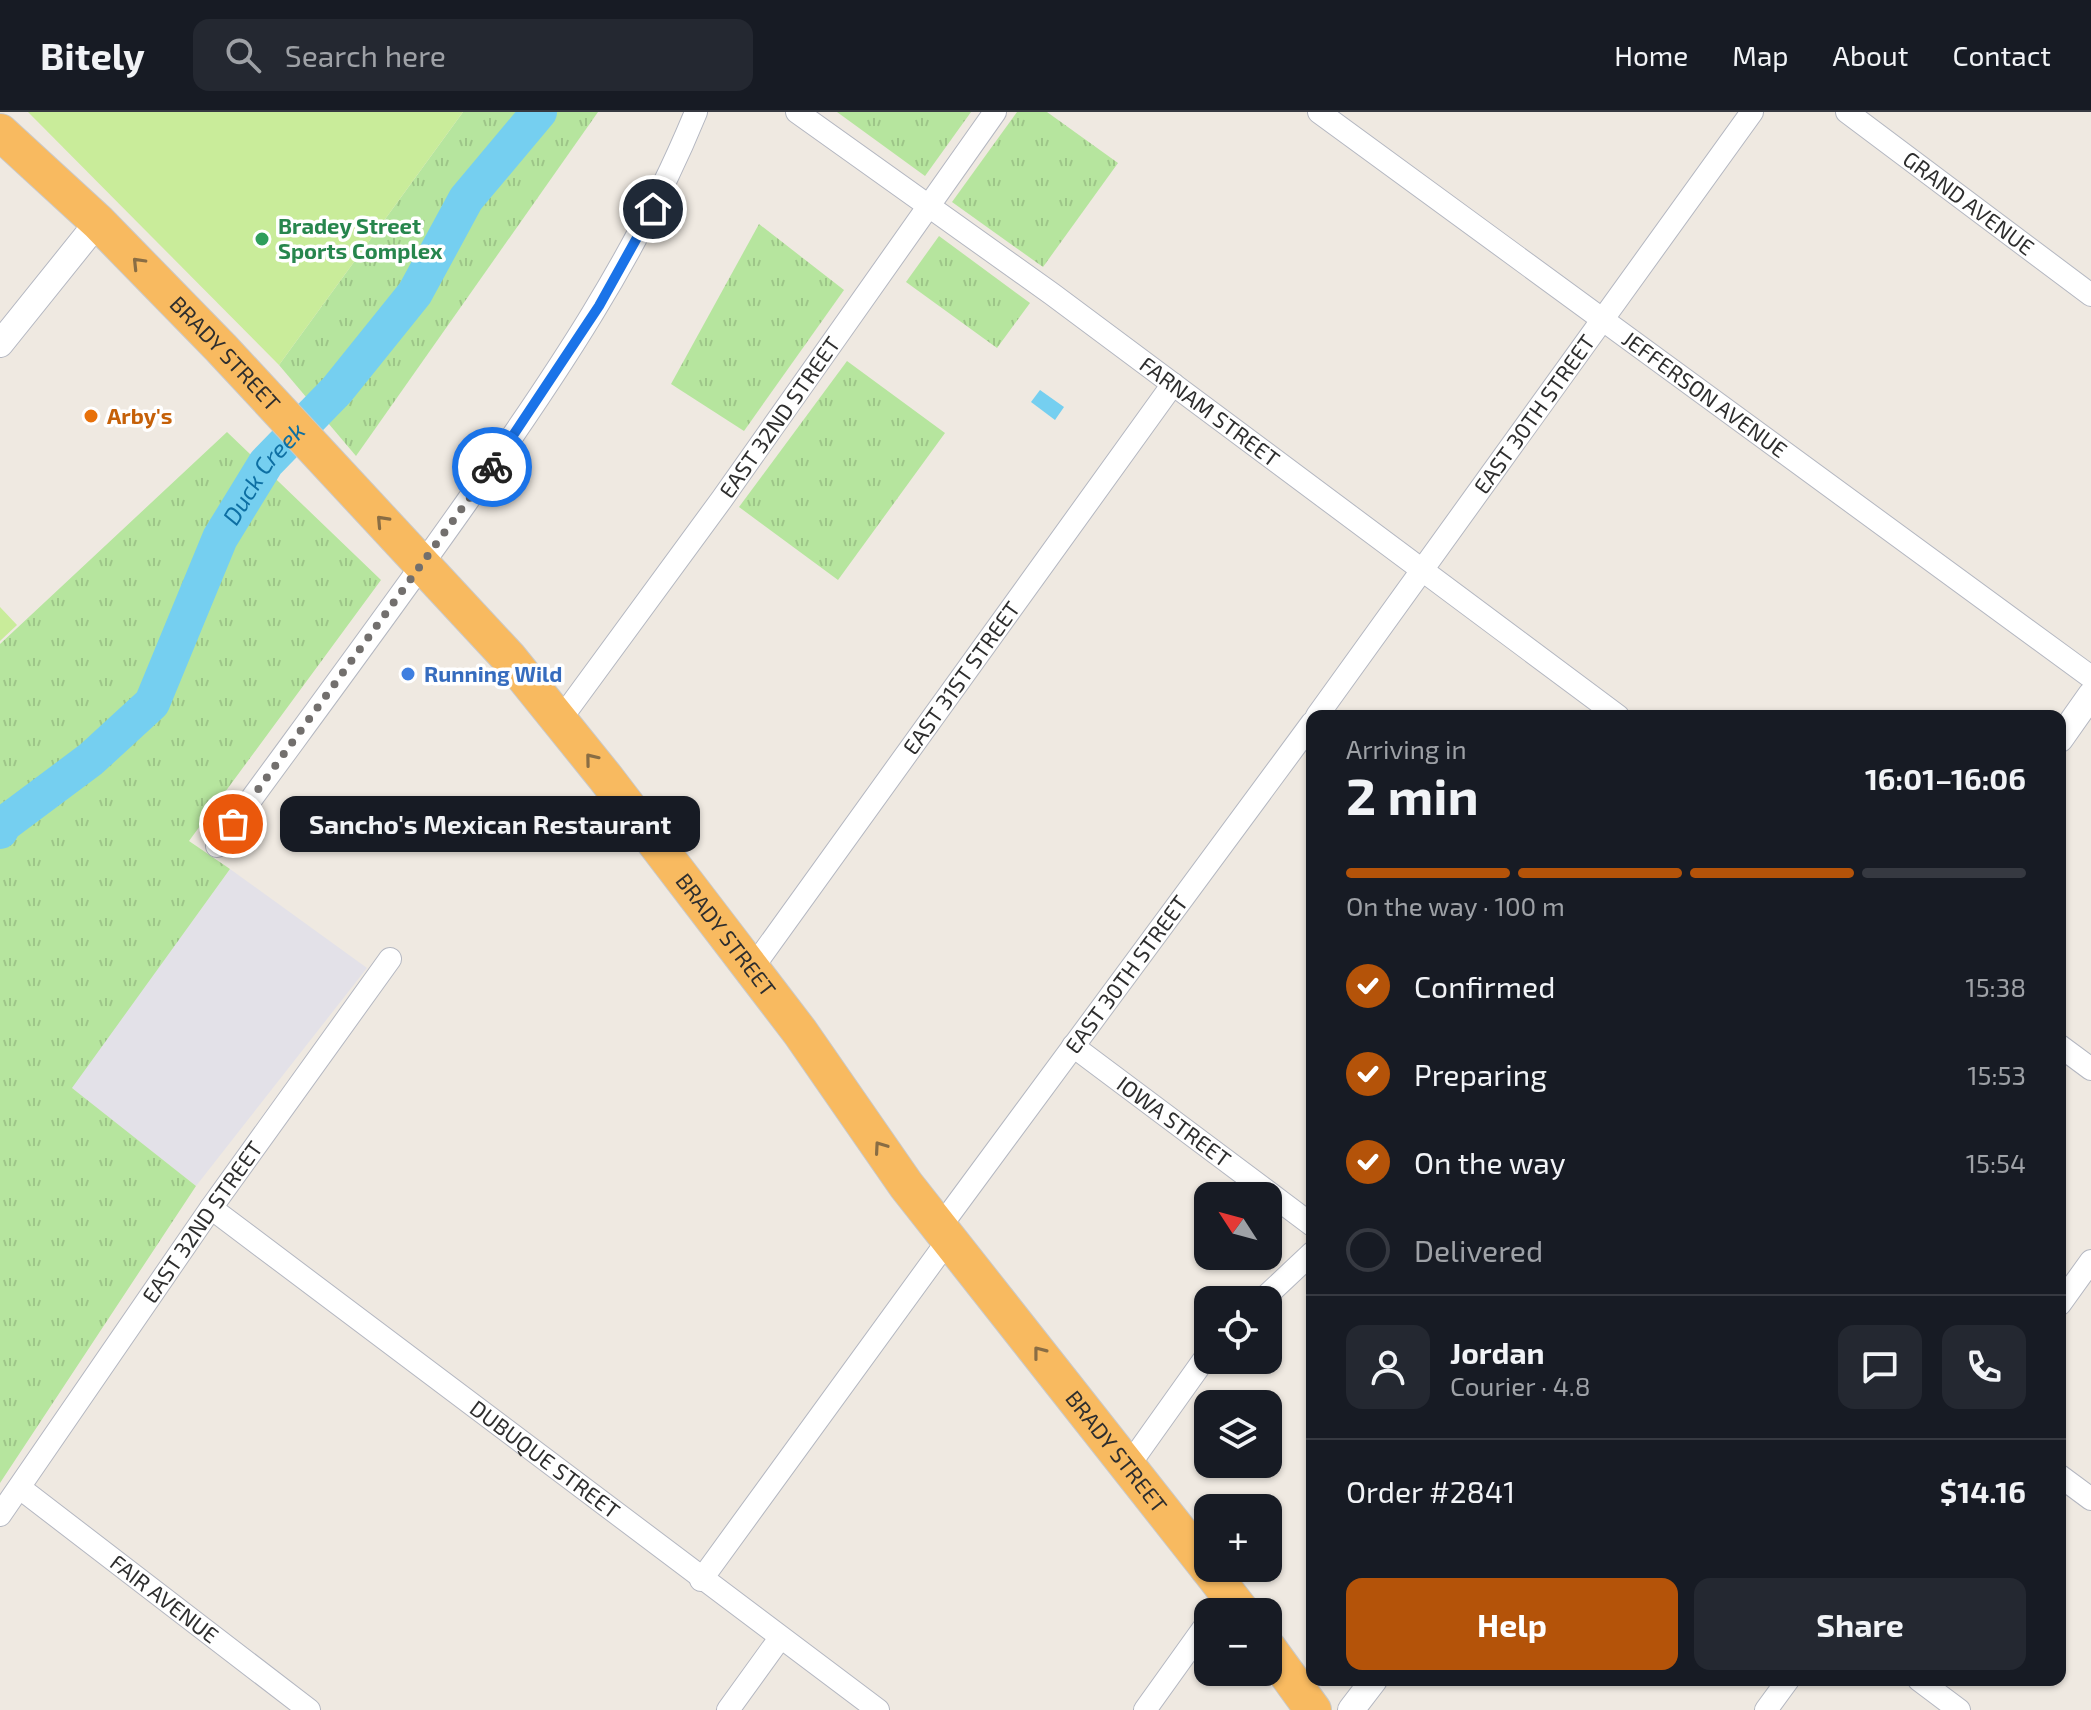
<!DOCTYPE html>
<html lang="en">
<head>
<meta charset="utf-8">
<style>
  body { margin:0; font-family:"Exo 2",sans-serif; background:#242831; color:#f1f3f6; height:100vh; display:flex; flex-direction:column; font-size:30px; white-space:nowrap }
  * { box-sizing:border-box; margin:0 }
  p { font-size:26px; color:#9ea1a6 }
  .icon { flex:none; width:44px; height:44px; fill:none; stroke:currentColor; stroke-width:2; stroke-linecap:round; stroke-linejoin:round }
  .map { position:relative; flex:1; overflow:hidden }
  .side { position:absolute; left:1306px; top:598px; width:760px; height:976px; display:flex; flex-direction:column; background:#171b24; border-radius:16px; box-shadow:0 2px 6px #0004 }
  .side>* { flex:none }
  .needle { width:52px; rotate:306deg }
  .controls { position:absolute; left:1194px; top:1070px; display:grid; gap:16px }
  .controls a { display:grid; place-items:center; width:88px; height:88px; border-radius:16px; background:#171b24; box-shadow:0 2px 6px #0004; font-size:40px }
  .pin { position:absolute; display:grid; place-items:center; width:68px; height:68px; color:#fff; margin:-34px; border:4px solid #fff; border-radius:50%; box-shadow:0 2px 8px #0007 }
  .courier { position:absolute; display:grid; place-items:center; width:80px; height:80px; margin:-40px; border:6px solid #1a73e8; border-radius:50%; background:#fff; color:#222; box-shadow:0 2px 10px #0007 }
  .bubble { position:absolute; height:56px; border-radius:16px; background:#171b24; box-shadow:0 2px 6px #0004; font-size:26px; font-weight:700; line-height:56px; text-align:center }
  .overview em { font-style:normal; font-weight:700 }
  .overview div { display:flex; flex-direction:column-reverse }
  .overview { display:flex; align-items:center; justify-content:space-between; height:136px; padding:0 40px }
  h1 { font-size:52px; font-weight:700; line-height:60px }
  .bar { display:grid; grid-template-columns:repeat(4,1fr); gap:12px 8px; align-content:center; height:96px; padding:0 40px }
  .bar i { height:10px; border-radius:6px; background:#363941 }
  .bar .on { background:#b45309 }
  .bar p { grid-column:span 4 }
  .line { display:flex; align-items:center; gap:20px; padding:0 40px; border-top:2px solid #363941 }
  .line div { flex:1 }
  .round { display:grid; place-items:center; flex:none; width:84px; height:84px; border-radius:16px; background:#242831 }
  ol { padding:0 40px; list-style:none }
  li { display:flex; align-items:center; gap:24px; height:88px }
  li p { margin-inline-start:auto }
  li .icon { padding:8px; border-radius:50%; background:#b45309; color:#fff; stroke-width:4 }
  li:last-child { color:#9ea1a6 }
  li i { width:44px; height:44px; border:4px solid #363941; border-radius:50% }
  .cta { display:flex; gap:16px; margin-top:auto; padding:16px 40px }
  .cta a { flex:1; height:92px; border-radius:16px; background:#b45309; color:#fff; font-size:32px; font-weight:700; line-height:92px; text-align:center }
  .cta a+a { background:#242831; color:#f1f3f6 }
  header { display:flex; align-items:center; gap:48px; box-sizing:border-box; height:112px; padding:0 40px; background:#171b24; border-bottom:2px solid #363941 }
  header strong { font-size:38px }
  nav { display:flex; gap:44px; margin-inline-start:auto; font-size:28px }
  .search { width:560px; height:72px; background:#242831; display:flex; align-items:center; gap:20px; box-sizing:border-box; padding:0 28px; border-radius:16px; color:#9ea1a6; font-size:30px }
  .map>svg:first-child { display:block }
  .industrial { fill:#e3e1e8 }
  .park { fill:url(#park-tufts) }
  .pitch { fill:#c9ec9a }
  .water { fill:#75cff0 }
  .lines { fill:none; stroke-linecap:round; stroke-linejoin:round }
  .river { stroke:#75cff0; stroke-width:36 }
  .minor-casing { stroke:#b4b7c1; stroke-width:24 }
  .tertiary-casing { stroke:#b4b7c1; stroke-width:28 }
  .trunk-casing { stroke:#c9c9c9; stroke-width:38 }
  .minor { stroke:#fff; stroke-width:22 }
  .tertiary { stroke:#fff; stroke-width:26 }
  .trunk { stroke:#f8ba60; stroke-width:36 }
  .oneway { stroke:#896d44 }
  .done { stroke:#726f6d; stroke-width:8; stroke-dasharray:0 14.4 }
  .route { stroke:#1a73e8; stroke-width:10 }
  .leisure-dot { fill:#2e9e5b; stroke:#fff; stroke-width:3 }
  .food-dot { fill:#e8710a; stroke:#fff; stroke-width:3 }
  .shop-dot { fill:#3f7fe0; stroke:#fff; stroke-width:3 }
  .labels { text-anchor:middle; stroke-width:7; stroke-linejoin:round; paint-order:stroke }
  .street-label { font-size:22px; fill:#2e2e2e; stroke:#fff }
  .leisure-label { font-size:22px; font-weight:bold; fill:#27864d; stroke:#fff; text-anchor:start }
  .food-label { font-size:22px; font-weight:bold; fill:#c56008; stroke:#fff; text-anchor:start }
  .shop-label { font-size:22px; font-weight:bold; fill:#366cbe; stroke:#fff; text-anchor:start }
  .water-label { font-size:24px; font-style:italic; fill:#0d6fa3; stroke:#fff }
</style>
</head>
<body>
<header>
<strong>Bitely</strong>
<div class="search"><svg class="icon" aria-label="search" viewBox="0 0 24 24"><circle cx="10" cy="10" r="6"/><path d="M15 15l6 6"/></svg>Search here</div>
<nav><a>Home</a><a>Map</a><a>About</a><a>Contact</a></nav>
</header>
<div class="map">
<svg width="2091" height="1598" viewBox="0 0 2091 1598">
  <defs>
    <pattern id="park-tufts" width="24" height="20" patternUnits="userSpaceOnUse" patternTransform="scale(2)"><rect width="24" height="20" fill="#b6e59e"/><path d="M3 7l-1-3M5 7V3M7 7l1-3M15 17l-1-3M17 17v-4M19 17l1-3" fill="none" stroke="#9dc588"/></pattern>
  </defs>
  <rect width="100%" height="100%" fill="#efe9e1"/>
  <path class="industrial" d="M230 757 367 856 196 1074 71 976Z"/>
  <g class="park">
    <path d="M463 0H598L356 344 279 253Z"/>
    <path d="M837 0H971L925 64Z"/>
    <path d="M1017 0H1047L1118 51 1043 155 952 90Z"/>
    <path d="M759 112 844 178 744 319 671 272Z"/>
    <path d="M939 124 1030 191 997 236 906 170Z"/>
    <path d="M847 249 945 321 838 468 739 395Z"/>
    <path d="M227 320 381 468 189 729 230 757 72 976 196 1074 0 1371V532Z"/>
  </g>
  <g class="pitch">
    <path d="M28 0H463L279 253Z"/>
    <path d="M0 495 17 513 0 529Z"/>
  </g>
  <path class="water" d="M1040 278 1064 295 1055 308 1031 290Z"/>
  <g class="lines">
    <path class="river" id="s1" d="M0 719 4 712 91 647 152 591 220 426 266 351 337 278 415 181 466 87 539 0"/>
    <g class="minor-casing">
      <g id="minor">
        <path id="s2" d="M797 0 1052 182 1618 604"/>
        <path id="s3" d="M1319 0 2091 565"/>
        <path id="s4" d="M1847 0 2091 183"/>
        <path id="s5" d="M1317 604 1752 0"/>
        <path id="s6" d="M560 608 722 387 995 0"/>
        <path d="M217 734C300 620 385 506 466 391 554 266 638 142 696 0"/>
        <path id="s7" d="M751 858 1173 272"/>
        <path id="s8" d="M1073 934 1312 1113"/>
        <path d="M2060 934 2091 957"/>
        <path id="s9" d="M211 1096 878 1598"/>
        <path id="s10" d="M940 1115 1312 611"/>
        <path d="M1262 1188 1312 1141"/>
        <path d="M2060 1192 2091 1149"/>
        <path d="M1129 1353 1208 1242"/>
        <path d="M2060 1364 2091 1387"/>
        <path id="s11" d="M20 1376 309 1598"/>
        <path id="s12" d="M0 1403 211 1096 390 847"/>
        <path d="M701 1468 949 1127"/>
        <path d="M1919 1568 1959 1598"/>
        <path d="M728 1598 780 1526"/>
        <path d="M1145 1598 1208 1510"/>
        <path d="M1766 1598 1788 1568"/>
      </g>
    </g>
    <g class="tertiary-casing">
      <g id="tertiary">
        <path d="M0 232 98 110"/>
        <path d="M2060 627 2091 583"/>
        <path d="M1351 1598 1374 1568"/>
      </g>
    </g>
    <g class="trunk-casing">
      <g id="trunk">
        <path id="s13" d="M0 20 98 110 221 236 509 546 605 665 800 920 906 1073 1208 1456"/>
        <path d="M1208 1456 1242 1500"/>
        <path d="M1268 1536 1313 1598"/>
      </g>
    </g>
    <use href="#minor" class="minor"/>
    <use href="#tertiary" class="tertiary"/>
    <use href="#trunk" class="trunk"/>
  </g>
  <defs><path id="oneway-chevron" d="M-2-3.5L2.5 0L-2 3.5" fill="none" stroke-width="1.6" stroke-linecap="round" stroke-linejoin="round" transform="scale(2)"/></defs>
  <g class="oneway">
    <use href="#oneway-chevron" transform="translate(138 151) rotate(-134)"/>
    <use href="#oneway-chevron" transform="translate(382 409) rotate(-133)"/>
    <use href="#oneway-chevron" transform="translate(591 647) rotate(-129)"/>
    <use href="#oneway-chevron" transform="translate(880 1035) rotate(-125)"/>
    <use href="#oneway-chevron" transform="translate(1039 1240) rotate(-128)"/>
  </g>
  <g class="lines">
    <path class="done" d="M233 712 492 355"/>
    <path class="route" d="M492 355 599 194 653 97"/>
  </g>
  <circle class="leisure-dot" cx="262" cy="127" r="8"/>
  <circle class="food-dot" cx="91" cy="304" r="8"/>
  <circle class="shop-dot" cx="408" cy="562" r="8"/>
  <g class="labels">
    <g class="street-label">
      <text dy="8" stroke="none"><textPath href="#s4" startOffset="152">GRAND AVENUE</textPath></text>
      <text dy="8" stroke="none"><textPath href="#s13" startOffset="316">BRADY STREET</textPath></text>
      <text dy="8" stroke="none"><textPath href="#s3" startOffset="478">JEFFERSON AVENUE</textPath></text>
      <text dy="8" stroke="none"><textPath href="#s2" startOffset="510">FARNAM STREET</textPath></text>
      <text dy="8" stroke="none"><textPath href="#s5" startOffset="372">EAST 30TH STREET</textPath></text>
      <text dy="8" stroke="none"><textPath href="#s6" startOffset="374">EAST 32ND STREET</textPath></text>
      <text dy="8" stroke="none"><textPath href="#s7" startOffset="360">EAST 31ST STREET</textPath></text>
      <text dy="8" stroke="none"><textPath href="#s13" startOffset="1084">BRADY STREET</textPath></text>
      <text dy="8" stroke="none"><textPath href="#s10" startOffset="314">EAST 30TH STREET</textPath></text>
      <text dy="8" stroke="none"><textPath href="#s8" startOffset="126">IOWA STREET</textPath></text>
      <text dy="8" stroke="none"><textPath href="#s12" startOffset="356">EAST 32ND STREET</textPath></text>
      <text dy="8" stroke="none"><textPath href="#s13" startOffset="1732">BRADY STREET</textPath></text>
      <text dy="8" stroke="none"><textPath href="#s9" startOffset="418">DUBUQUE STREET</textPath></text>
      <text dy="8" stroke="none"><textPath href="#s11" startOffset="182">FAIR AVENUE</textPath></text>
    </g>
    <g class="leisure-label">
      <text x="278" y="122">Bradey Street<tspan x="278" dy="25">Sports Complex</tspan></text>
    </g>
    <g class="food-label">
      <text x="107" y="312">Arby's</text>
    </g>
    <g class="shop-label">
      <text x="424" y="570">Running Wild</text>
    </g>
    <g class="water-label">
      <text dy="8" stroke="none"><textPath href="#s1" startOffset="456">Duck Creek</textPath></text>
    </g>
  </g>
</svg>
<div class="controls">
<a><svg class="needle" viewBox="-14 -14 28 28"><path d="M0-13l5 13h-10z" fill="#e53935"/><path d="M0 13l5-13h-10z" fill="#9ea1a6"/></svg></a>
<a><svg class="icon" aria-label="locate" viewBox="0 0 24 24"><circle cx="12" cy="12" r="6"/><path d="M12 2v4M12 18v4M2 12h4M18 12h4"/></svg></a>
<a><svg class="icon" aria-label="layers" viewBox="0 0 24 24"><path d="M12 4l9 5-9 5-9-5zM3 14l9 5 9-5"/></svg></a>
<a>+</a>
<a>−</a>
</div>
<div class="pin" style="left:233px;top:712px;background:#ea580c"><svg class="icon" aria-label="bag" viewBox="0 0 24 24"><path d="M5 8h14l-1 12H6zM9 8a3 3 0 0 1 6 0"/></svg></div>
<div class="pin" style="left:653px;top:97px;background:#1f2937"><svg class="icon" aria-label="home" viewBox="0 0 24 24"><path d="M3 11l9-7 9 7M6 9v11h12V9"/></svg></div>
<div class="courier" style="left:492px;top:355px"><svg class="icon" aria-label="bike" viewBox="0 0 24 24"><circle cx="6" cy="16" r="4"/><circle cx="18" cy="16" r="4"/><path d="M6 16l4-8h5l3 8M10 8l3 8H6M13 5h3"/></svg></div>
<div class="bubble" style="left:280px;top:684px;width:420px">Sancho's Mexican Restaurant</div>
<section class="side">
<div class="overview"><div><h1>2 min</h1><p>Arriving in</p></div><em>16:01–16:06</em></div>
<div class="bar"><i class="on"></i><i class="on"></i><i class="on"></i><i></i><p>On the way · 100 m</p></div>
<ol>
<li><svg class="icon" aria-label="check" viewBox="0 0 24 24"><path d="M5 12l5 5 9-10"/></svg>Confirmed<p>15:38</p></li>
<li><svg class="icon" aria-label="check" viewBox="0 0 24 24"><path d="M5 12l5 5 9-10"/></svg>Preparing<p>15:53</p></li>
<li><svg class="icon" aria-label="check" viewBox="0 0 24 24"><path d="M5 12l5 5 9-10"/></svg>On the way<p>15:54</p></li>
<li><i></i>Delivered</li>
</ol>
<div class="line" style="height:144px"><a class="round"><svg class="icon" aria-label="person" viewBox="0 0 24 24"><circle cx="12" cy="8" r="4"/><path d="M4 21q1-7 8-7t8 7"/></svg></a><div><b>Jordan</b><p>Courier · 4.8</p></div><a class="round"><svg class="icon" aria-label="chat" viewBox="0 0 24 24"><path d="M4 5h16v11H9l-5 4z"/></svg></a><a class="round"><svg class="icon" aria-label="phone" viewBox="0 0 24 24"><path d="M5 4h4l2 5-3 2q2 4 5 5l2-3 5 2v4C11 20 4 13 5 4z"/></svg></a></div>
<div class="line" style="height:104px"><div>Order #2841</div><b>$14.16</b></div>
<div class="cta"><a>Help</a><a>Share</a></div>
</section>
</div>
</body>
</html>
